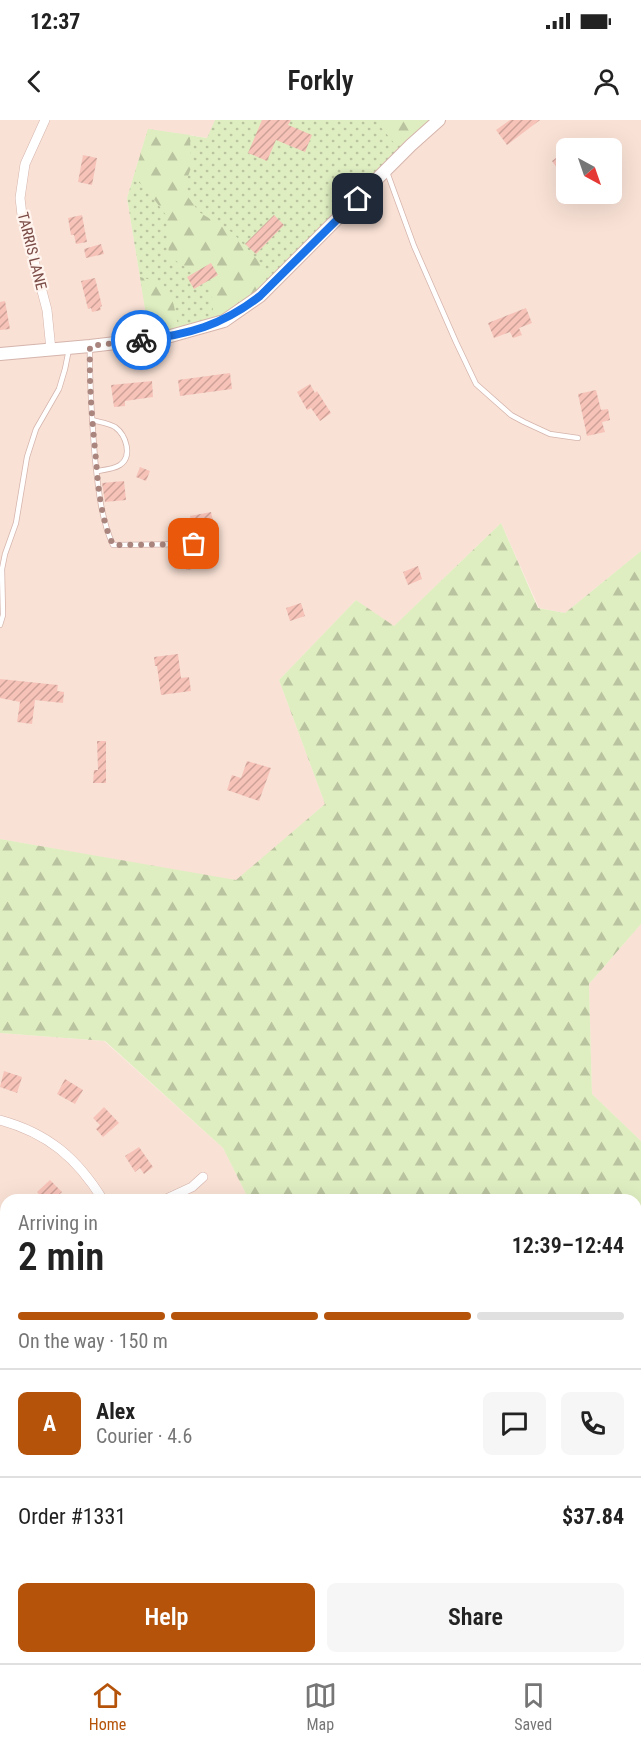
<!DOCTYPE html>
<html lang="en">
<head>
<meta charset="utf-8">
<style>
  body { margin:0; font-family:"Roboto Condensed",sans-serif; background:#f6f6f6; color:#222; height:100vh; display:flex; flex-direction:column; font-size:22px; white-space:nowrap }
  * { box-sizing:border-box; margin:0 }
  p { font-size:20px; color:#767676 }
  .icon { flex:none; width:33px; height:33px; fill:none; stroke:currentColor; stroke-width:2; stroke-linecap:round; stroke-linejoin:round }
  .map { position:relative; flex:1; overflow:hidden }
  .details { position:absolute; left:0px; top:1074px; width:642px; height:470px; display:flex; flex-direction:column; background:#fff; border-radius:18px 18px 0 0; box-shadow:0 6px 24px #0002 }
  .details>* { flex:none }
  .needle { width:39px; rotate:140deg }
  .tools { position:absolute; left:556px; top:18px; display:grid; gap:12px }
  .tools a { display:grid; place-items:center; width:66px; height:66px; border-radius:9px; background:#fff; box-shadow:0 6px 24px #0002; font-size:30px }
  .pin { position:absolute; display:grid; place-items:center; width:51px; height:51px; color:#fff; margin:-26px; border-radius:12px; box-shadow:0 3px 9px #0006 }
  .courier { position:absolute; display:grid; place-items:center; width:60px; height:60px; margin:-30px; border:4px solid #1a73e8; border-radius:50%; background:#fff; color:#222; box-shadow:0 2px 8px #0007 }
  .summary em { font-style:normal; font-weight:600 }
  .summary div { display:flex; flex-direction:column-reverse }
  .summary { display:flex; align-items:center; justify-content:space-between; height:102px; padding:0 18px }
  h1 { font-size:39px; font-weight:600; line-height:45px }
  .bar { display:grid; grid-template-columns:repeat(4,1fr); gap:9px 6px; align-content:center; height:72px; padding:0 18px }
  .bar i { height:8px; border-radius:4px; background:#e0e0e0 }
  .bar .selected { background:#b45309 }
  .bar p { grid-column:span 4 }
  .line { display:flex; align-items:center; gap:15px; padding:0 18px; border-top:2px solid #e0e0e0 }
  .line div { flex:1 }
  .round { display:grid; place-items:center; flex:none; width:63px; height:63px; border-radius:9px; background:#f6f6f6 }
  .button { display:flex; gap:12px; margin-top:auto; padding:12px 18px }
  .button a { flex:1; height:69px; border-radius:9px; background:#b45309; color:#fff; font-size:24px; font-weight:600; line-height:69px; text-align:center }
  .button a+a { background:#f6f6f6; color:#222 }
  .status { display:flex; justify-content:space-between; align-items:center; height:42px; padding:0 30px; background:#fff; direction:ltr }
  .status svg { height:16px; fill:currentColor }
  header { display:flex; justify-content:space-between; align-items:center; height:78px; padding:0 18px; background:#fff; font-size:27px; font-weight:600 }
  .menu { display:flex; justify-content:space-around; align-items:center; height:84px; border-top:2px solid #e0e0e0; background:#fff; font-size:16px; color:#767676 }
  .menu a { display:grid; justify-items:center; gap:3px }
  .menu .selected { color:#b45309 }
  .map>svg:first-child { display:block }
  .residential { fill:#f9e1d5; fill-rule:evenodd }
  .grass { fill:url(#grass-dots) }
  .forest { fill:url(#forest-firs) }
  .building { fill:url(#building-hatch) }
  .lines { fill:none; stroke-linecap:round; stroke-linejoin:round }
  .service-casing { stroke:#d5b4ac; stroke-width:6 }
  .minor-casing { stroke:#d5b4ac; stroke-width:10 }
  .tertiary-casing { stroke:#d5b4ac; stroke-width:14 }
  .service { stroke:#fff; stroke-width:4.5 }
  .minor { stroke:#fff; stroke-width:9 }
  .tertiary { stroke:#fff; stroke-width:12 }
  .done { stroke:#a9857e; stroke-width:6; stroke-dasharray:0 10.8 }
  .route { stroke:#1a73e8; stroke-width:8 }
  .labels { text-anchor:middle; stroke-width:4.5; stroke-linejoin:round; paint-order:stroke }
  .street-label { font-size:15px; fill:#7b4c47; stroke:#fff4ee }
</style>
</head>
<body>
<div class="status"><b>12:37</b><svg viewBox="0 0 49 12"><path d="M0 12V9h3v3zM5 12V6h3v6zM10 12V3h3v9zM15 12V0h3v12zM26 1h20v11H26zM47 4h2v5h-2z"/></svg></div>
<header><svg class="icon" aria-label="back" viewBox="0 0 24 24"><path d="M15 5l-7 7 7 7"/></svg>Forkly<svg class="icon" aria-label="person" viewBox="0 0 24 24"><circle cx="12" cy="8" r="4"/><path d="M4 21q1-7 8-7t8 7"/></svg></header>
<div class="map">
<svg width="641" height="1543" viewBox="0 0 641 1543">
  <defs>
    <pattern id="grass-dots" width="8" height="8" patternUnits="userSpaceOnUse" patternTransform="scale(1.5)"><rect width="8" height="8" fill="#dfeec1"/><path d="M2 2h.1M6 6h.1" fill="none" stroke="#bac39f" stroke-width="1.8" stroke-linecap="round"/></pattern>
    <pattern id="forest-firs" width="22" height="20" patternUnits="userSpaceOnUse" patternTransform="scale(1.5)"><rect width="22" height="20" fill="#dfeec1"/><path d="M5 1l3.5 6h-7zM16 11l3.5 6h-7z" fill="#bac39f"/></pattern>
    <pattern id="building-hatch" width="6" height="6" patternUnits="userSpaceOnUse" patternTransform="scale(1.5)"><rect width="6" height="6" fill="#f7c3b9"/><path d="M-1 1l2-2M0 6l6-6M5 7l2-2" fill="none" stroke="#cda198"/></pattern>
  </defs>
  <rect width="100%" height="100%" fill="#ffeee5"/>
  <g class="residential">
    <path d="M0 0H215L208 18 148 9 127 78 150 219 443 0H641V431L565 493 539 488 501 403 393 507 356 480 279 560 325 684 236 761 0 719ZM567 28H612V74H567Z"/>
    <path d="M641 804V1021L592 974 589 864Z"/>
    <path d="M0 913 104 921 223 1028 249 1080H6V1538H312L317 1543H0Z"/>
    <path d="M636 1168H641V1469L636 1464Z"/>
    <path d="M636 1523 641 1529V1543H383L396 1538H636Z"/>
  </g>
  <path class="grass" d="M215 0H439L243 189 150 219 127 78 148 9 207 18Z"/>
  <g class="forest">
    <path d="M375 0H439L411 25 394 23Z"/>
    <path d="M148 9 190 15 191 48 183 70 199 92 233 113 264 147 268 168 224 201 213 191 211 171 188 149 169 136 166 95 144 66 133 59Z"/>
    <path d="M140 157 162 163 172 177 180 214 150 219Z"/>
    <path d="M501 403 538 488 565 493 641 431V804L589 864 592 974 641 1021V1168H636V1080H249L223 1028 105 921 0 913V719L236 760 325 684 279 560 356 480 394 506Z"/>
    <path d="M636 1464 641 1469V1529L636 1523Z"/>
    <path d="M312 1538H396L382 1543H317Z"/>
  </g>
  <g class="building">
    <path d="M262 0H291L288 5 312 15 305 32 276 20 267 41 248 33Z"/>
    <path d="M510 0H540L507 25 496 10Z"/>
    <path d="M567 30V47L560 52 552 41Z"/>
    <path d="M83 35 97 38 92 65 78 62Z"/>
    <path d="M82 95 87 122 76 124 74 115H71L68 98Z"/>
    <path d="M274 95 284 105 256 134 245 124Z"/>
    <path d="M101 124 104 134 86 138 84 129Z"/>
    <path d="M211 143 218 155 194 169 187 157Z"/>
    <path d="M95 158 102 186 100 187 101 190 92 192 91 188 88 189 81 161Z"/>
    <path d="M5 181 10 209 0 210V182Z"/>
    <path d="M526 188 532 203 519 208 522 215 513 218 510 212 494 218 488 203Z"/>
    <path d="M230 253 232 269 180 276 178 260Z"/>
    <path d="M152 261 153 277 125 281V286L114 287 111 265Z"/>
    <path d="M310 264 315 273 317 271 331 293 320 301 311 288 307 290 297 272Z"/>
    <path d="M596 270 601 290 608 289 610 300 602 302 605 312 587 316 578 274Z"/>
    <path d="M140 347 150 351 146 361 136 357Z"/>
    <path d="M124 361 126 380 105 382 102 363Z"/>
    <path d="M211 392 214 405 210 406 212 416 195 420 190 396Z"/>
    <path d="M204 432 206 447 186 450 184 435Z"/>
    <path d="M418 446 422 459 408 465 403 452Z"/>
    <path d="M301 483 305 496 290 501 286 488Z"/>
    <path d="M178 534 181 558 189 557 191 571 161 575 157 546H155L154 537Z"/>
    <path d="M0 559 58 565 57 571 64 572 63 583 35 580 32 604 17 602 20 582 0 578Z"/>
    <path d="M97 621H106V663H93L94 650H98Z"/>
    <path d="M247 641 271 648 259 681 227 670 232 655 241 658Z"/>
    <path d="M4 951 22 957 17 973 0 967Z"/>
    <path d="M65 959 83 970 75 984 57 974Z"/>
    <path d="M104 987 119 1003 103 1017 96 1009 100 1005 93 998Z"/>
    <path d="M139 1027 153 1047 144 1054 140 1048 135 1052 125 1036Z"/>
    <path d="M50 1060 62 1072 53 1080H44L37 1072Z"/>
  </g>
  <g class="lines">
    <g class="service-casing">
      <g id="service">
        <path d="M387 52 414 126 456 222 476 264 511 295 524 302 550 314 578 318"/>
        <path d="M90 226C89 264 92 301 95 339 98 367 101 399 113 425L194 424"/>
        <path d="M92 300C99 302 108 303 115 307 126 315 133 336 120 345 114 349 104 350 97 351"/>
        <path d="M0 505 3 495 2 449 5 434 16 403 27 337 36 309 59 269 65 249 69 229"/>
        <path d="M269 1543 277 1538"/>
      </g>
    </g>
    <g class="minor-casing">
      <g id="minor">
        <path d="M45 0 25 44 20 78 22 95 47 190 51 230"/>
        <path d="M0 1000C48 1013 77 1038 103 1080"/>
        <path d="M164 1080 192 1067 203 1057"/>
        <path d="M0 1144 6 1143"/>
        <path d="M0 1301 6 1303"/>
        <path d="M636 1385 641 1383"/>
        <path d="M0 1430 6 1433"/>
        <path d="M264 1538 268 1543"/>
      </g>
    </g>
    <g class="tertiary-casing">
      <path id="tertiary" d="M0 234 90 226 167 217 224 201 260 176 411 25 439 0"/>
    </g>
    <use href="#service" class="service"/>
    <use href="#minor" class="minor"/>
    <use href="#tertiary" class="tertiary"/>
  </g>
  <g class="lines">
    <path class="done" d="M141 220 90 226C89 264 92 301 96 339 98 367 101 399 113 425L194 424"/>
    <path class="route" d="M141 220C188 215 223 205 260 176L358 79"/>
  </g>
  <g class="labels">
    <g class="street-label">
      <text transform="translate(32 131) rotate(76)" y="5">TARRIS LANE</text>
    </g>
  </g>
</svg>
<div class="tools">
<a><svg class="needle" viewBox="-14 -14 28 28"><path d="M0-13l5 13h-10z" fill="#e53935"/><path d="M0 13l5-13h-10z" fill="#767676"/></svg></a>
</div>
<div class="pin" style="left:194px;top:424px;background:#ea580c"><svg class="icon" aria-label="bag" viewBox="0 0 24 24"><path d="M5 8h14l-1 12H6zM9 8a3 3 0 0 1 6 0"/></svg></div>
<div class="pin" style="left:358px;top:79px;background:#1f2937"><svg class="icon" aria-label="home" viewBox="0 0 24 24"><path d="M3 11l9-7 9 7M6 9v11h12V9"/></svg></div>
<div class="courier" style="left:141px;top:220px"><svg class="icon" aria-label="bike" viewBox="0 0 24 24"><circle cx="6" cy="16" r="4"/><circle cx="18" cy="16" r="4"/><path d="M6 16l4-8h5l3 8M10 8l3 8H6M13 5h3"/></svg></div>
<section class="details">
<div class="summary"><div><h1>2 min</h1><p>Arriving in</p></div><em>12:39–12:44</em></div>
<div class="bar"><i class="selected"></i><i class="selected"></i><i class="selected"></i><i></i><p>On the way · 150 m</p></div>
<div class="line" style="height:108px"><b class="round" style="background:#b45309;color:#fff">A</b><div><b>Alex</b><p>Courier · 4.6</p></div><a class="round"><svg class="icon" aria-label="chat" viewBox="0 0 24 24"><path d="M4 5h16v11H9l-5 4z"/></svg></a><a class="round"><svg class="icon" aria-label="phone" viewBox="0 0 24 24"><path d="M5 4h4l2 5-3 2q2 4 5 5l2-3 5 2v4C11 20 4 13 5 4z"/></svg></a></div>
<div class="line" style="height:78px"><div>Order #1331</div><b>$37.84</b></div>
<div class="button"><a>Help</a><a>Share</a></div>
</section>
</div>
<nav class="menu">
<a class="selected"><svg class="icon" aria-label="home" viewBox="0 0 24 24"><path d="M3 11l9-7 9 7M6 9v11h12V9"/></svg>Home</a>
<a><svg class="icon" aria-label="map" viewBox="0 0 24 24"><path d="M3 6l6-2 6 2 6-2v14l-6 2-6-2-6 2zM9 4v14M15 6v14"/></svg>Map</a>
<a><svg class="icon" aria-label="saved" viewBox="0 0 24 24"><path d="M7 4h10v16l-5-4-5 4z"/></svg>Saved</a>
</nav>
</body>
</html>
